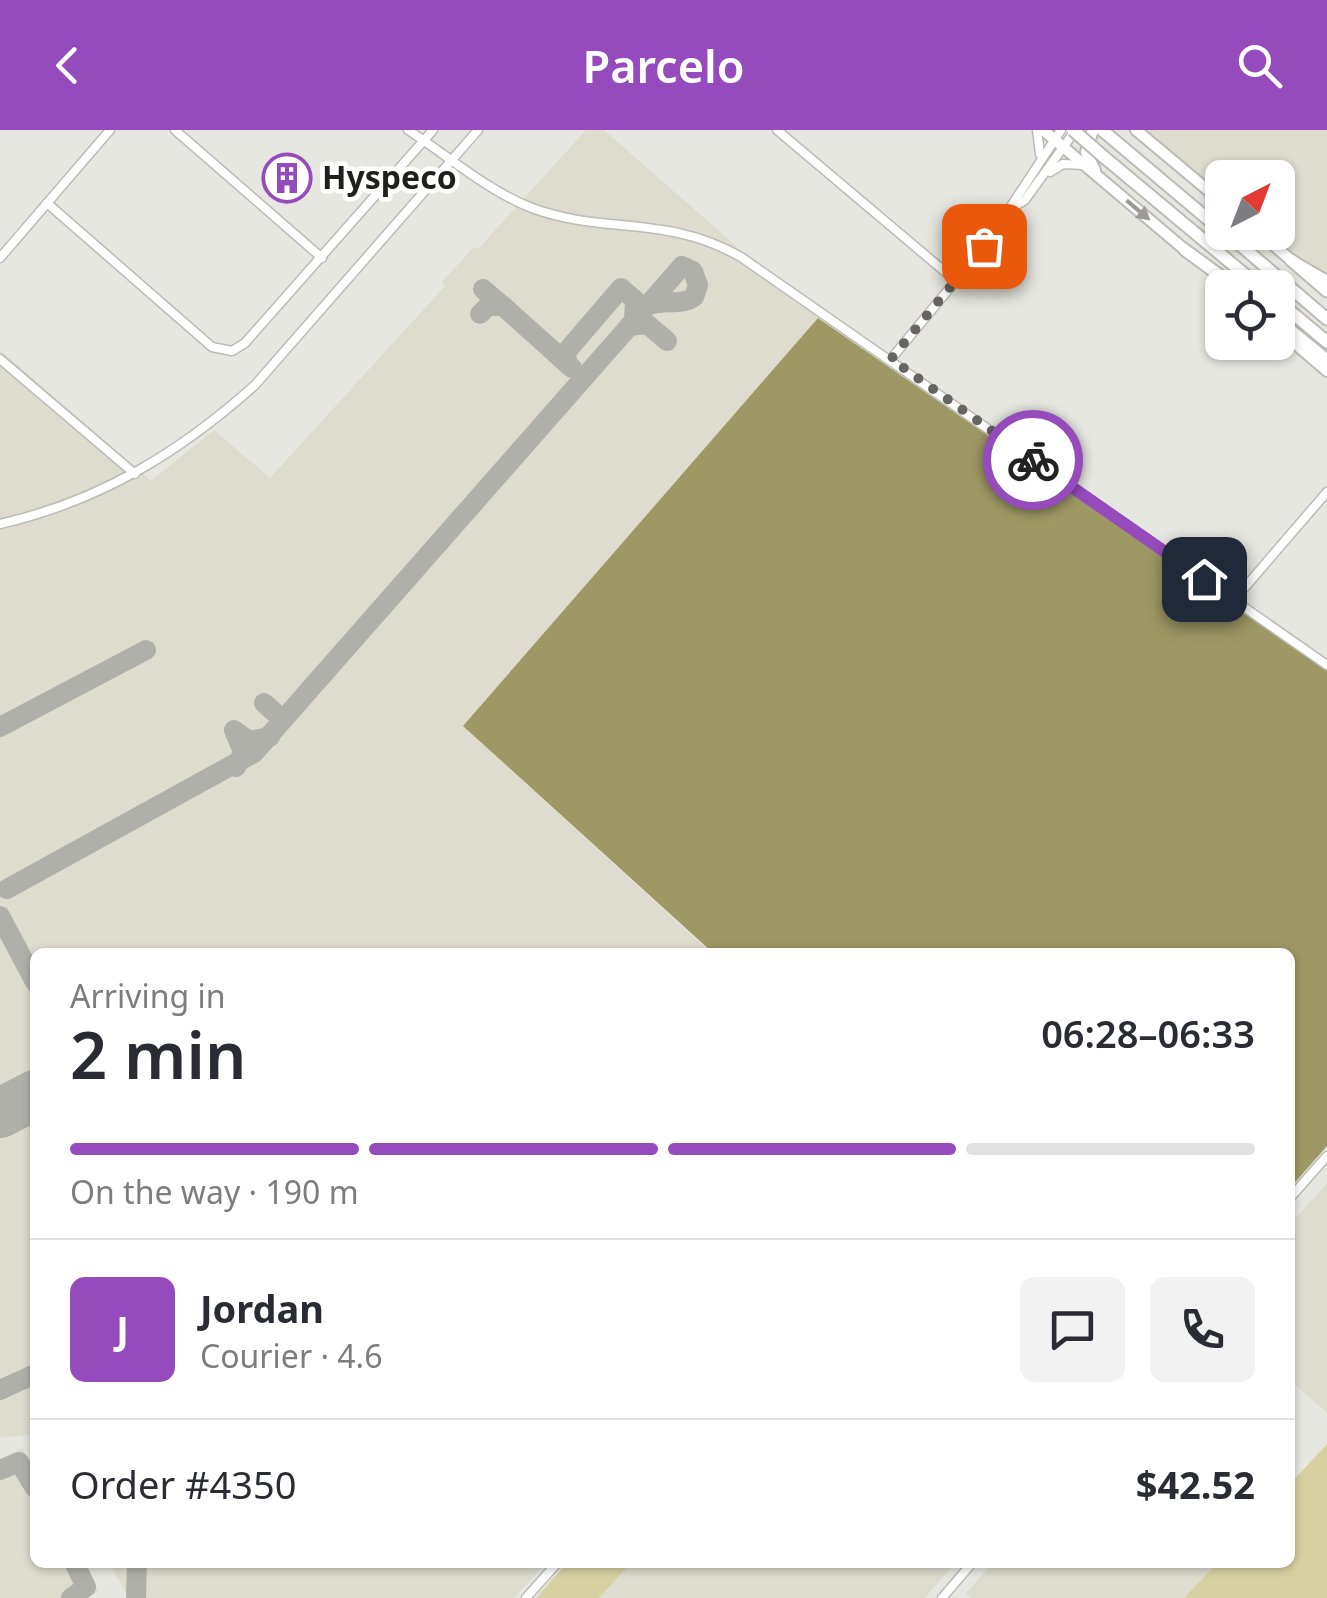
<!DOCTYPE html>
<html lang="en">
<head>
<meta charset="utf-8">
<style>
  body { margin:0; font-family:"Noto Sans",sans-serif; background:#f2f2f3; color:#2b2b33; height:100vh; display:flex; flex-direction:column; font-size:38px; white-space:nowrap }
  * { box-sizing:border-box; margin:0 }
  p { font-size:32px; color:#7c7c81 }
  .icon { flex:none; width:55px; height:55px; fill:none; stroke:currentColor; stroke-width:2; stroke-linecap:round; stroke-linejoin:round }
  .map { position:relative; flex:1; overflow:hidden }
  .details { position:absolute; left:30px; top:818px; width:1265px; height:620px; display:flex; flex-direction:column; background:#fff; border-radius:15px; box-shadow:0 2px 8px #0004 }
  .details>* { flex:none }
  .needle { width:65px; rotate:42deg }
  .fabs { position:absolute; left:1205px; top:30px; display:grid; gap:20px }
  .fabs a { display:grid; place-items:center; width:90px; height:90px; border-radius:15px; background:#fff; box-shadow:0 2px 8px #0004; font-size:50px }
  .pin { position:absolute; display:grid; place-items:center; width:85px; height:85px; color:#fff; margin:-42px; border-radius:20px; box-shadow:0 5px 15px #0006 }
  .courier { position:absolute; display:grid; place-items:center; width:100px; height:100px; margin:-50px; border:8px solid #964bbd; border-radius:50%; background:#fff; color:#222; box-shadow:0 2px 12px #0007 }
  .summary em { font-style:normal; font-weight:600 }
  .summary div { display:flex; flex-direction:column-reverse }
  .summary { display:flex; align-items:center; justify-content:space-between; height:170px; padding:0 40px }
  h1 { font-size:65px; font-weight:600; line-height:75px }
  .bar { display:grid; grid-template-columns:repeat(4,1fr); gap:15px 10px; align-content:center; height:120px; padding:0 40px }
  .bar i { height:12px; border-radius:8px; background:#e1e1e2 }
  .bar .active { background:#964bbd }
  .bar p { grid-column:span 4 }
  .line { display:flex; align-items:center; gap:25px; padding:0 40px; border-top:2px solid #e1e1e2 }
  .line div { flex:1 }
  .round { display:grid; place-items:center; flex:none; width:105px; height:105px; border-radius:15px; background:#f2f2f3 }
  header { display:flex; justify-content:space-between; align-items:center; height:130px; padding:0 40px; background:#964bbd; color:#fff; font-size:45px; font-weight:600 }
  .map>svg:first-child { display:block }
  .built { fill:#dddcce }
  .green { fill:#d7d1a2 }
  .water { fill:#9e9864 }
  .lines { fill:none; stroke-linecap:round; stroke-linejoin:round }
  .taxiway { stroke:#b0b0aa; stroke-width:20 }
  .runway { stroke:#b0b0aa; stroke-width:50 }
  .minor-casing { stroke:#bcbbb5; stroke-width:11 }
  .major-casing { stroke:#bcbbb5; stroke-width:14 }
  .highway-casing { stroke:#bcbbb5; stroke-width:15 }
  .minor { stroke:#fff; stroke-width:8 }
  .major { stroke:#fff; stroke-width:10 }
  .highway { stroke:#fff; stroke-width:11 }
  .highway-bridge-casing { stroke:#bcbbb5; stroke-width:15; stroke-linecap:butt }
  .highway-bridge { stroke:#fff; stroke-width:11 }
  .oneway { fill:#9b9a99 }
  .done { stroke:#666562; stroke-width:10; stroke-dasharray:0 18 }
  .route { stroke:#964bbd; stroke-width:12 }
  .labels { text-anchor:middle; stroke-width:9; stroke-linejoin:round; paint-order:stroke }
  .poi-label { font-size:32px; font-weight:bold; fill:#201f1d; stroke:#fffffe; text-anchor:start }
</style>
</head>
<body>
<header><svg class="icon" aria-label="back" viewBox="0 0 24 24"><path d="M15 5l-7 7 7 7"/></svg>Parcelo<svg class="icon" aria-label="search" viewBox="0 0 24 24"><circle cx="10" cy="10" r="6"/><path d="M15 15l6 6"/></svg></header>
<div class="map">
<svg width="1327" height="1468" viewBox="0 0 1327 1468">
  <rect width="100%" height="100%" fill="#e7e7e1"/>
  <g class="built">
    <path d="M586 0H604L818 188 463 596 710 822H35V1304L0 1308V220L151 351 214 300 270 348 445 156 442 152 474 117 478 119Z"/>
    <path d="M1136 0H1327V151L1258 103 1278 102V48H1222V72Z"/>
    <path d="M1327 1053V1283L1290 1250V1095Z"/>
    <path d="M22 1318 35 1342V1432L83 1433 98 1461 86 1468H0V1329Z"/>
    <path d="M109 1433H546L514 1468H129Z"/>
    <path d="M631 1433H956L924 1468H599Z"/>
    <path d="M993 1433V1432L1217 1433 1184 1468H971L966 1463Z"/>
  </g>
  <g class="green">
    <path d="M1327 1314V1468H1184L1217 1433 1290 1432V1354Z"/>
    <path d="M568 1432H631V1433L599 1468H536Z"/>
  </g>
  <path class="water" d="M818 188 1327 540V1016L1290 1058V822H712L463 596Z"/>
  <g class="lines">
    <g class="taxiway">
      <path d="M503 176 572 238"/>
      <path d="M480 184 488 176H503L483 159"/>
      <path d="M629 196 647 194 667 211"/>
      <path d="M567 232 566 222 621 158 635 170 634 190"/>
      <path d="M264 573 274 582"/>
      <path d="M0 597 146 520"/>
      <path d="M236 637 243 622 234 600 249 611 270 607"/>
      <path d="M7 759 254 623 647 176C663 168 679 177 694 167L698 155 693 141 682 136 647 176"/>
      <path d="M0 786 35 852"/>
      <path d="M0 1260 35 1244"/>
      <path d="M0 1340 19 1332 35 1358"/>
      <path d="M71 1468 86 1457 74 1432"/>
      <path d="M136 1468 137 1432"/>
    </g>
    <path class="runway" d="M0 983 35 965"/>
    <g class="minor-casing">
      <g id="minor">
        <path d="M175 0 322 128"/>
        <path d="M408 0C448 26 488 61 532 78 605 105 665 84 741 127L1327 535"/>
        <path d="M777 0 956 151"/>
        <path d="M1037 0 1040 24"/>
        <path d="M1050 42 1063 34 1084 35"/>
        <path d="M47 73 212 217 232 221 245 213 433 0"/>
        <path d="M1012 78 1025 70 1075 1"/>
        <path d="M0 128 110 0"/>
        <path d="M0 229 135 344"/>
        <path d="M891 229 987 113 1061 0"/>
        <path d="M0 394C100 371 179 323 255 255L478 0"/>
        <path d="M1234 470 1327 362"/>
        <path d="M1290 1068 1327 1026"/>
        <path d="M526 1468 558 1432"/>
        <path d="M942 1468 973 1432"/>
      </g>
    </g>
    <g class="major-casing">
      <g id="major">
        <path d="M1043 0 1190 124"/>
        <path d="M1093 0 1086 22 1095 40"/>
        <path d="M1136 0 1222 72"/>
        <path d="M1258 102 1291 130 1327 151"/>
        <path d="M1278 199 1327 241"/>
      </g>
    </g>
    <g class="highway-casing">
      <g id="highway">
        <path d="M1102 0 1222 101"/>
        <path d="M1104 27 1261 158"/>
        <path d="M1225 102 1327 189"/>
        <path d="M1185 120 1237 158"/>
        <path d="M1291 130 1327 161"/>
        <path d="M1278 171 1327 212"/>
        <path d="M1278 190 1327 230"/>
      </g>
    </g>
    <use href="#minor" class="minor"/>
    <use href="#major" class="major"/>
    <use href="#highway" class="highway"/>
    <g class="highway-bridge-casing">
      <path id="highway-bridge" d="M1073 0 1104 27"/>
    </g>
    <use href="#highway-bridge" class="highway-bridge"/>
  </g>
  <defs><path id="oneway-solid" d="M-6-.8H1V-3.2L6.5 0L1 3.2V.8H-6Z" transform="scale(2.5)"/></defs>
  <use class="oneway" href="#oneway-solid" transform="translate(1138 80) rotate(40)"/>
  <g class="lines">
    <path class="done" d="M984 116 891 229 1033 330"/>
    <path class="route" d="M1033 330 1204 449"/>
  </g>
  <defs>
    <g id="building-ring" transform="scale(2.5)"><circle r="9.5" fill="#fffffe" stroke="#964bbd" stroke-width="1.5"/><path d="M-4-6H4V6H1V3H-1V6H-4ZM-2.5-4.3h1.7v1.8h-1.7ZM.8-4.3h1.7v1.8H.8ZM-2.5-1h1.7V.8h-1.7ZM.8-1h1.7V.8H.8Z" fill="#964bbd"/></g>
  </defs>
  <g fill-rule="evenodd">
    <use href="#building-ring" x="287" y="48"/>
  </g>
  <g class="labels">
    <g class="poi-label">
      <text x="322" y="59">Hyspeco</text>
    </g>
  </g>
</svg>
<div class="fabs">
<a><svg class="needle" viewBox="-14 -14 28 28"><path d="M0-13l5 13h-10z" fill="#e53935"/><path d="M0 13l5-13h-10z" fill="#7c7c81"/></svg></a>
<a><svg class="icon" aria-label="locate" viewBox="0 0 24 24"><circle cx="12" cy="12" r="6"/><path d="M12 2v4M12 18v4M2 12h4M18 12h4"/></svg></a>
</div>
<div class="pin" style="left:984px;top:116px;background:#ea580c"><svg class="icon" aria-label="bag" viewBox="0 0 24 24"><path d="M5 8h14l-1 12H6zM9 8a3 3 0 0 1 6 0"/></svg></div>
<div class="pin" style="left:1204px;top:449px;background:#1f2937"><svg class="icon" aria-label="home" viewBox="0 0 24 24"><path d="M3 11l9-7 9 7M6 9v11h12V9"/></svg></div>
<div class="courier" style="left:1033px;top:330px"><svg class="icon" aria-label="bike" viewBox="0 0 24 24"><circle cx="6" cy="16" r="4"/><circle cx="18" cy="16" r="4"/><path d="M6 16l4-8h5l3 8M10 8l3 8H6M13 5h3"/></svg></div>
<section class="details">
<div class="summary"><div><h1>2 min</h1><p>Arriving in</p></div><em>06:28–06:33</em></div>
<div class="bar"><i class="active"></i><i class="active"></i><i class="active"></i><i></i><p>On the way · 190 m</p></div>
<div class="line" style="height:180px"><b class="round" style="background:#964bbd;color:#fff">J</b><div><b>Jordan</b><p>Courier · 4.6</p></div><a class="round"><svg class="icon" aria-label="chat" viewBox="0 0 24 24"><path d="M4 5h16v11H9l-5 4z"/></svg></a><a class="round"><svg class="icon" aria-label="phone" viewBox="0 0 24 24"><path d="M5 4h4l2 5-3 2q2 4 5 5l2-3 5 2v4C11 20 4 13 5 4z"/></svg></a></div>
<div class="line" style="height:130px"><div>Order #4350</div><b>$42.52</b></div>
</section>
</div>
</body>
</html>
